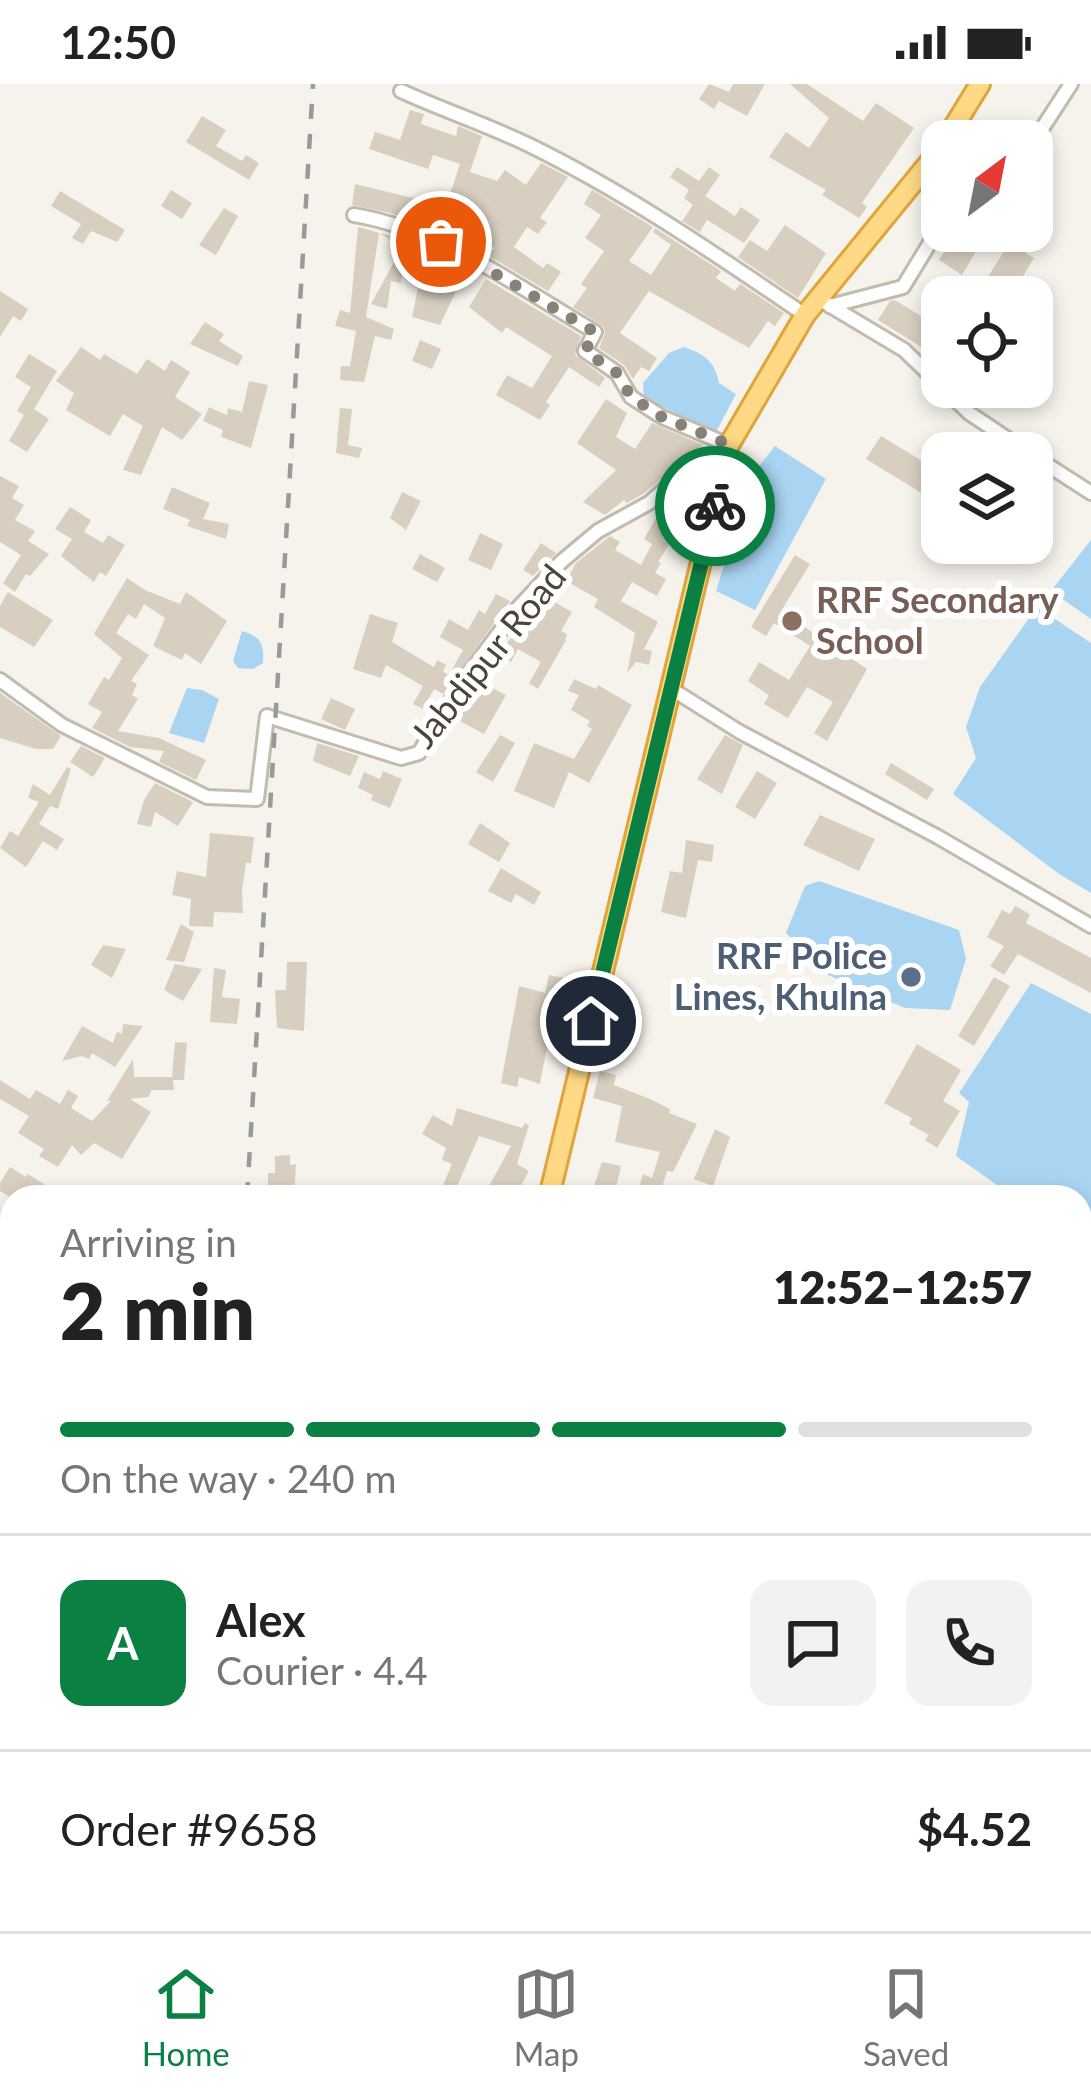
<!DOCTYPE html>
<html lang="en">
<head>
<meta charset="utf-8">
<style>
  body { margin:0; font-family:Lato,sans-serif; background:#f2f2f2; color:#222; height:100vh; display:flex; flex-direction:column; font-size:45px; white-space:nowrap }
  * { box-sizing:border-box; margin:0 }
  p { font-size:39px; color:#767676 }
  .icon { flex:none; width:66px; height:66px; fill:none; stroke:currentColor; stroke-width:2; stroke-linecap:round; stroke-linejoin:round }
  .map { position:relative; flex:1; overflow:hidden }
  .details { position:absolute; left:0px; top:1101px; width:1092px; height:747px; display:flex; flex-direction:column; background:#fff; border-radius:36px 36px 0 0; box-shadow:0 6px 18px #0003 }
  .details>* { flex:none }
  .needle { width:78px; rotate:32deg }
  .tools { position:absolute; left:921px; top:36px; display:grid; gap:24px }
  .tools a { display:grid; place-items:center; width:132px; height:132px; border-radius:24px; background:#fff; box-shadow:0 6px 18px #0003; font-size:60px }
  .pin { position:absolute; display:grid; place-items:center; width:102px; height:102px; color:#fff; margin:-51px; border:6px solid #fff; border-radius:50%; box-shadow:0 3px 12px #0007 }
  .courier { position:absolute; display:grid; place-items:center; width:120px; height:120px; margin:-60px; border:9px solid #0b8043; border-radius:50%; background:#fff; color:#222; box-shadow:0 3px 15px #0007 }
  .headline em { font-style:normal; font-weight:800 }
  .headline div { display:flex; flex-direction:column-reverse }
  .headline { display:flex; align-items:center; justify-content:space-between; height:204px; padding:0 60px }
  h1 { font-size:78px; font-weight:800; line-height:90px }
  .bar { display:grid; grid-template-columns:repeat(4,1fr); gap:18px 12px; align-content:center; height:144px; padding:0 60px }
  .bar i { height:15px; border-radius:9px; background:#e0e0e0 }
  .bar .on { background:#0b8043 }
  .bar p { grid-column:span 4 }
  .line { display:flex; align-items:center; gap:30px; padding:0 60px; border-top:3px solid #e0e0e0 }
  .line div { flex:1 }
  .round { display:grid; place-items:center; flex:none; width:126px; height:126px; border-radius:24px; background:#f2f2f2 }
  .status { display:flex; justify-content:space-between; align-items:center; height:84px; padding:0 60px; background:#fff; direction:ltr }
  .status svg { height:33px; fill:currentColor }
  .tabs { display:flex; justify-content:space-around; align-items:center; height:168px; border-top:3px solid #e0e0e0; background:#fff; font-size:33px; color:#767676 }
  .tabs a { display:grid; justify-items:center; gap:6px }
  .tabs .on { color:#0b8043 }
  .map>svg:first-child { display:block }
  .residential { fill:#eae5da }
  .water { fill:#a9d4f2 }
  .building { fill:#d8cfc1 }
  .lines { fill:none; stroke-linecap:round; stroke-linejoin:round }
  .minor-casing { stroke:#c2bbae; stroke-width:18 }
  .trunk-casing { stroke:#e0a43c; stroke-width:24 }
  .minor { stroke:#fff; stroke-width:12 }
  .trunk { stroke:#ffd985; stroke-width:18 }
  .rail { stroke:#9a9a9a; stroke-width:4.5; stroke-dasharray:15 15; stroke-linecap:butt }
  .done { stroke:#878178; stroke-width:12; stroke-dasharray:0 21.6 }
  .route { stroke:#0b8043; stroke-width:15 }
  .education-dot { fill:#8d6e63; stroke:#fff; stroke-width:4.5 }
  .service-dot { fill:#5c6f8a; stroke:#fff; stroke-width:4.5 }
  .labels { text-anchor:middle; stroke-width:12; stroke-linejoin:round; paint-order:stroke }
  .education-label { font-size:36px; font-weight:bold; fill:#785e54; stroke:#fff; text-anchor:start }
  .street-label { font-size:36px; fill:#4b4439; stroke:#fff }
  .service-label { font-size:36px; font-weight:bold; fill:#4e5e75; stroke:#fff; text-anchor:end }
</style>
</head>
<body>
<div class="status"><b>12:50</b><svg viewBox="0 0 49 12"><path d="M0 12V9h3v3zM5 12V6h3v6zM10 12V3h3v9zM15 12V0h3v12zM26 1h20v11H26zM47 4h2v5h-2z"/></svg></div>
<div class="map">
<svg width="1091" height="1847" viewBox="0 0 1091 1847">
  <rect width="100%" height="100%" fill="#f6f3ec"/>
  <path class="residential" d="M1091 1202V1847H834L840 1836H1080V1223Z"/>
  <g class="water">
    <path d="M684 263C705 271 714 276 719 299L736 310 716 348 644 314 643 299 669 269Z"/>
    <path d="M775 362 826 395 755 526 716 507 752 391Z"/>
    <path d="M1091 456V535L1051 507Z"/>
    <path d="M1037 523 1091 559V809L1059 790 953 710 976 674 966 643 980 603Z"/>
    <path d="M242 547C261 553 264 559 263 579L253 585 238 584 233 577Z"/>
    <path d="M187 604 202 606 219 615 204 659 169 649Z"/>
    <path d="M819 797 959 846 966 875 950 926 905 924 828 891 786 849 805 802Z"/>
    <path d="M1031 899 1091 930V1147L1080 1143V1113H1014L956 1072 969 1018 959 1009Z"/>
  </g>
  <g class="building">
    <path d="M709 0 729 8 733 0H765L747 32 719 17 714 25 699 15Z"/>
    <path d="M790 0H807L863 37 876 19 914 44 862 119 867 123 859 134 822 111 826 106 769 73 786 48 809 64 829 34Z"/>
    <path d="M410 26 424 30 421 40 456 52 458 42 482 52 470 88 497 97 505 86 526 101 541 79 568 93 540 134 547 138 538 150 527 143 514 163 543 184 547 179 561 188 548 207 489 172 494 164 467 145 463 157 390 129 352 121 355 100 446 122 460 80 433 71 428 85 369 65 375 48 400 56Z"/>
    <path d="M202 32 226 46 216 62 242 77 246 71 259 79 249 96 186 58Z"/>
    <path d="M677 83 699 97 709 83 720 91 705 112 735 132 741 123 760 136 744 159 707 136 700 148 682 137 693 121 684 114 689 106 670 93Z"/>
    <path d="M171 106 192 119 182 135 161 122Z"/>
    <path d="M592 106 653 143 629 177 651 191 671 161 653 148 655 144 721 187 716 194 735 207 740 200 784 229 775 242 768 237 749 264 649 207 620 249 657 274 649 287 641 283 633 295 624 281 599 264 605 249 603 242 573 223 587 204 581 200 604 167 585 154 601 131 584 120Z"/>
    <path d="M60 107 125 146 117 158 91 147 83 160 72 154 81 140 51 122Z"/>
    <path d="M224 124 238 132 216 171 199 161Z"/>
    <path d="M785 141 826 169 798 214 738 173 750 156 767 167Z"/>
    <path d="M358 143 402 155 399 160 379 149 366 233 394 245 391 256 375 252 364 298 340 296 341 282H350L356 247 335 242 340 226 350 229Z"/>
    <path d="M957 147H988L962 191 939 176Z"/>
    <path d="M1013 153 1030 163 1026 169 1034 174 1010 213H999L982 202Z"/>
    <path d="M406 156 401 199 391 197 387 225 371 220Z"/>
    <path d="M486 195 581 252 575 271 605 294 599 303 569 283 546 318 550 321 540 336 496 311 507 291 532 304 552 272 506 243 502 249 469 223Z"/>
    <path d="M419 199 456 207 440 241 412 233Z"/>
    <path d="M0 207 28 225 21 237 13 232 0 253Z"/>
    <path d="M895 216 940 244 926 266 878 236 890 217Z"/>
    <path d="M205 238 224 250 219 257 243 272 238 282 190 260Z"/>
    <path d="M420 256 441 265 432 285 412 277Z"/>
    <path d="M81 263 100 276 104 270 137 290 147 275 165 287 171 276 190 288 175 313 202 330 182 356 162 343 141 391 123 386 143 342 123 330 110 352 66 326 74 309 56 297Z"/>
    <path d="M29 270 57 287 34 325 49 335 27 368 9 357 24 331 17 327 31 303 15 293Z"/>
    <path d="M249 297 268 301 251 364 221 353 223 346 203 337 209 323 227 331 228 324 242 328Z"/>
    <path d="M606 315 627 329 616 353 635 365 652 339 703 361 643 410 627 419 624 416 605 431 583 418 616 386 577 359Z"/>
    <path d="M340 324 352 325 348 361 362 364 359 374 336 369Z"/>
    <path d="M881 352 942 389 928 413 866 375Z"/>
    <path d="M702 389 707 394 673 435 681 441 658 478 661 479 655 489 666 495 657 512 632 498 621 517 658 538 644 565 652 567 649 581 636 578 627 589 635 549 594 523 598 515 566 497 576 479 610 452 620 458 615 466 641 481 652 460 644 455 665 419Z"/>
    <path d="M0 392 19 402 12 414 24 421 15 436 35 447 28 457 49 470 30 492 26 490 15 508 3 499 21 471 0 458Z"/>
    <path d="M172 403 210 419 203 435 229 440 226 455 187 442 190 436 163 425Z"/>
    <path d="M402 408 421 417 406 446 390 434Z"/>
    <path d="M70 423 91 436 84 448 103 459 108 451 125 461 106 492 100 488 94 498 61 472 72 455 55 445Z"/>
    <path d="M480 449 503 460 491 486 468 476Z"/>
    <path d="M541 459 556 469 533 492 523 486Z"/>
    <path d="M420 470 445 484 437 498 412 485Z"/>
    <path d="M795 471 810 480 781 527 867 585 827 657 814 649 833 618 807 603 788 634 764 620 769 611 748 597 759 578 789 596 810 562 774 539 766 552 751 543Z"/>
    <path d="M127 494 145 506 180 520 186 508 227 537 201 580 185 569 182 576 153 562 165 534 144 520 136 535 128 530 116 549 149 571 131 597 137 600 132 611 138 615 118 647 159 654 206 676 196 696 159 678 164 667 130 663 92 644 102 628 88 620 104 593 109 596 122 574 94 550Z"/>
    <path d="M8 508 53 536 34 563 0 543V522Z"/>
    <path d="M496 510 510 517 443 610 434 605 423 625 413 620 423 602 386 581 381 594 353 585 370 530 398 539 392 558 434 583 437 576 446 581 443 588 449 591 463 566 440 553 449 535 468 546 479 526 485 530Z"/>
    <path d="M544 512 572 528 561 547 567 550 565 558 538 605 529 599 541 578 518 565 511 578 501 572 485 600 506 611 484 650 458 636 455 641 450 638 470 606Z"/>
    <path d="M574 595 596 605 598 601 632 621 589 699 569 688 554 724 514 707 534 659 574 675 592 645 587 642 590 637 571 626 579 611 568 607Z"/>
    <path d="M0 609 61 652 53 665H36L0 654Z"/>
    <path d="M331 614 355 625 345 646 321 635Z"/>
    <path d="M500 651 515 659 493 698 476 688Z"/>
    <path d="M725 651 743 661 722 710 697 695Z"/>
    <path d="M317 659 359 672 350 692 313 677Z"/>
    <path d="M81 662 105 674 93 693 70 678Z"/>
    <path d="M891 679 934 705 927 716 885 690Z"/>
    <path d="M67 683 71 685 58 725 50 722 39 740 64 755 57 766 43 757 26 783 0 764 10 747 18 752 39 718 28 714 33 700 50 711Z"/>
    <path d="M383 687 402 695 390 724 371 716 373 711 358 704 364 688 380 695Z"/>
    <path d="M757 687 777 699 755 735 735 723Z"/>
    <path d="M155 699 193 718 178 742 155 728 151 743 137 740 144 716Z"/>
    <path d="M820 731 875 755 859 787 803 761Z"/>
    <path d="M480 739 510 759 499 778 468 760Z"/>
    <path d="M210 749 254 753 251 779H246L242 806 243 829 214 828 213 843 189 842 191 815 172 811 177 787 206 793Z"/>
    <path d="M686 756 714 761 712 778 698 776 686 834 661 828 670 787 682 789Z"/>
    <path d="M501 784 541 808 534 821 516 810 511 819 488 807Z"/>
    <path d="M1015 822 1030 830 1026 839 1091 874V909L1018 870 1004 891 990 882 1004 862 987 853 1002 826 1010 830Z"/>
    <path d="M181 840 194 848 184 878 166 876Z"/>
    <path d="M103 861 126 865 112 894 91 881Z"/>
    <path d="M287 878H307L304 947 277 944 275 906H286Z"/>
    <path d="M175 880 202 885 183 917 164 906Z"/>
    <path d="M214 884 226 886 222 913 240 915 237 940 210 938Z"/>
    <path d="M549 891 569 895 566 908 561 907 559 917 547 915 540 944 550 946 540 1000 519 993 517 1003 501 999 519 902 545 909Z"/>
    <path d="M994 893 1010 902 974 962 958 952Z"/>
    <path d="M123 940 143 942 115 983 92 969 89 975 82 972 62 977 82 942 113 959 117 948 122 950Z"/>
    <path d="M175 958 187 959 184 996H173L174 1006H152L148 1013 130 1015 151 1028 122 1075 94 1059 81 1071 72 1061 58 1083 39 1072 44 1065 18 1049 29 1032 0 1015V996L30 1015 36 1006 60 1020 68 1006 78 1012 71 1024 92 1037 111 1017H107L133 975 134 993H172Z"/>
    <path d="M917 960 961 986 943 1017 960 1027 937 1064 925 1056 929 1051 909 1040 912 1034 884 1019Z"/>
    <path d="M600 987 616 991 614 1001 650 1015 670 1025 669 1029 697 1040 673 1088 667 1087 659 1113H636L643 1090 652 1094 660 1068 615 1058 622 1022 593 1014Z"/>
    <path d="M457 1024 522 1044 525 1039 529 1041 517 1080 529 1087 517 1108 509 1104 504 1113H483L511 1062 479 1052 455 1107 443 1101 452 1080 442 1076 446 1064 422 1050 433 1031 452 1042Z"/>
    <path d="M715 1045 730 1053 713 1102 694 1095Z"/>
    <path d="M290 1071V1081L296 1080 294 1113H275V1101H268V1089H275V1072Z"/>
    <path d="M602 1078 621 1082 614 1113H590Z"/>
    <path d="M10 1083 26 1093 28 1090 64 1113H10L0 1107V1099Z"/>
    <path d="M12 1524V1640L0 1629V1541Z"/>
    <path d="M786 1836H828L824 1847H781Z"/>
  </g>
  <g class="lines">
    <g class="minor-casing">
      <g id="minor">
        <path d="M401 7C443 26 487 41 529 61 627 109 715 170 805 231"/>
        <path d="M1032 60 1071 0"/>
        <path d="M819 215 904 266 969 329 1029 369"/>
        <path d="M830 222 903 203 942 139"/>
        <path d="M1032 371 1091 409"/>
        <path d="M0 596 62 641 207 713 257 715 267 632 401 674 419 669 461 600 517 525 561 478 598 447 649 419 685 387 729 361 662 333 631 313 617 289 585 267 595 248C518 203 443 146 354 131"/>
        <path d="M670 604 740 648 938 753 1091 842"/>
        <path d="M1080 1328 1091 1306"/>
        <path d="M0 1401 12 1414"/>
        <path d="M1080 1419 1091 1425"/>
        <path d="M1080 1511 1091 1517"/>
        <path d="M1080 1602 1091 1608"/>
        <path d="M1080 1699 1091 1705"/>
        <path d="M1080 1789 1091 1768"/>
        <path d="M446 1836 460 1847"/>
        <path d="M922 1836 941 1847"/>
        <path d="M834 1847 840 1836"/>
        <path d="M1049 1847 1055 1836"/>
      </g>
    </g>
    <g class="trunk-casing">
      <g id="trunk">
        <path d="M945 57 980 0"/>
        <path d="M549 1113 729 361 805 231 942 63"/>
        <path d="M372 1847 374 1836"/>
      </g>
    </g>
    <use href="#minor" class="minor"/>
    <use href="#trunk" class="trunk"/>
    <g class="rail">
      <path d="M247 1113 313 0"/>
      <path d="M203 1847 204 1836"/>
    </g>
  </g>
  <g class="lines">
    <path class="done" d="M441 158 595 248 585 267 617 289 631 313 662 333 730 361 715 422"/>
    <path class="route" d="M591 937 715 422"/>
  </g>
  <circle class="education-dot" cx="792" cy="537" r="12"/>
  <circle class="service-dot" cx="911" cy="893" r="12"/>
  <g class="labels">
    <g class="education-label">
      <text x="816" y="529">RRF Secondary<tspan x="816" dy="41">School</tspan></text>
    </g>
    <g class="street-label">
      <text transform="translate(488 572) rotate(-51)" y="13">Jabdipur Road</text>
    </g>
    <g class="service-label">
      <text x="887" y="885">RRF Police<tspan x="887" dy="41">Lines, Khulna</tspan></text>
    </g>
  </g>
</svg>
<div class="tools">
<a><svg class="needle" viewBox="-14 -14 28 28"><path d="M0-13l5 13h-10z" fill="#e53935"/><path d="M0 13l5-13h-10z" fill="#767676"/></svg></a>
<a><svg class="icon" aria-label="locate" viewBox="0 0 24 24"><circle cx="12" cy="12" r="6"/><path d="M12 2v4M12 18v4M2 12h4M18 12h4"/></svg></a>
<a><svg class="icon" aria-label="layers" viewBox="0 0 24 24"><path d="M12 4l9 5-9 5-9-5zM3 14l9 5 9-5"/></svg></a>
</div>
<div class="pin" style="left:441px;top:158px;background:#ea580c"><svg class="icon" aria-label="bag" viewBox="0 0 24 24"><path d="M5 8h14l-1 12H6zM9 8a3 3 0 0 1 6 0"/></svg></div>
<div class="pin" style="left:591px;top:937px;background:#1f2937"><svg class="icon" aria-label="home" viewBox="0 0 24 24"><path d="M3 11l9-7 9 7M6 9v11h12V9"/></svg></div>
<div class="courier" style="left:715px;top:422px"><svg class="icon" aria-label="bike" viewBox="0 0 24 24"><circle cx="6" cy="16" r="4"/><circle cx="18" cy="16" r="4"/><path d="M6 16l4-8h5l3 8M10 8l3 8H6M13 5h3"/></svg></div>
<section class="details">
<div class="headline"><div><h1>2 min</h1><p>Arriving in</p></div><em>12:52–12:57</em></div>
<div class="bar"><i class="on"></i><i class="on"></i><i class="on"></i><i></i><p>On the way · 240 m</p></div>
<div class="line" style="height:216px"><b class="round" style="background:#0b8043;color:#fff">A</b><div><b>Alex</b><p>Courier · 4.4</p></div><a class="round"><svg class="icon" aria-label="chat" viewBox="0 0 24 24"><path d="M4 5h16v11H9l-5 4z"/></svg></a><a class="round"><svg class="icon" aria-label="phone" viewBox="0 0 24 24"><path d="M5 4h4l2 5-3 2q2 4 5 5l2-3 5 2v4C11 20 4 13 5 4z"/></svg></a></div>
<div class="line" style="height:156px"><div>Order #9658</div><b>$4.52</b></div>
</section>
</div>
<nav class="tabs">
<a class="on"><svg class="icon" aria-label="home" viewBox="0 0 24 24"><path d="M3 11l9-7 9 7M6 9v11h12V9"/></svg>Home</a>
<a><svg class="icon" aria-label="map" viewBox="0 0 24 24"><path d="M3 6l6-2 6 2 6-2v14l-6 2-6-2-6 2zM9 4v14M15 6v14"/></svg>Map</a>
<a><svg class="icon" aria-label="saved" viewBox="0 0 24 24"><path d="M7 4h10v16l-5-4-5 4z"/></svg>Saved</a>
</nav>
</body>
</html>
